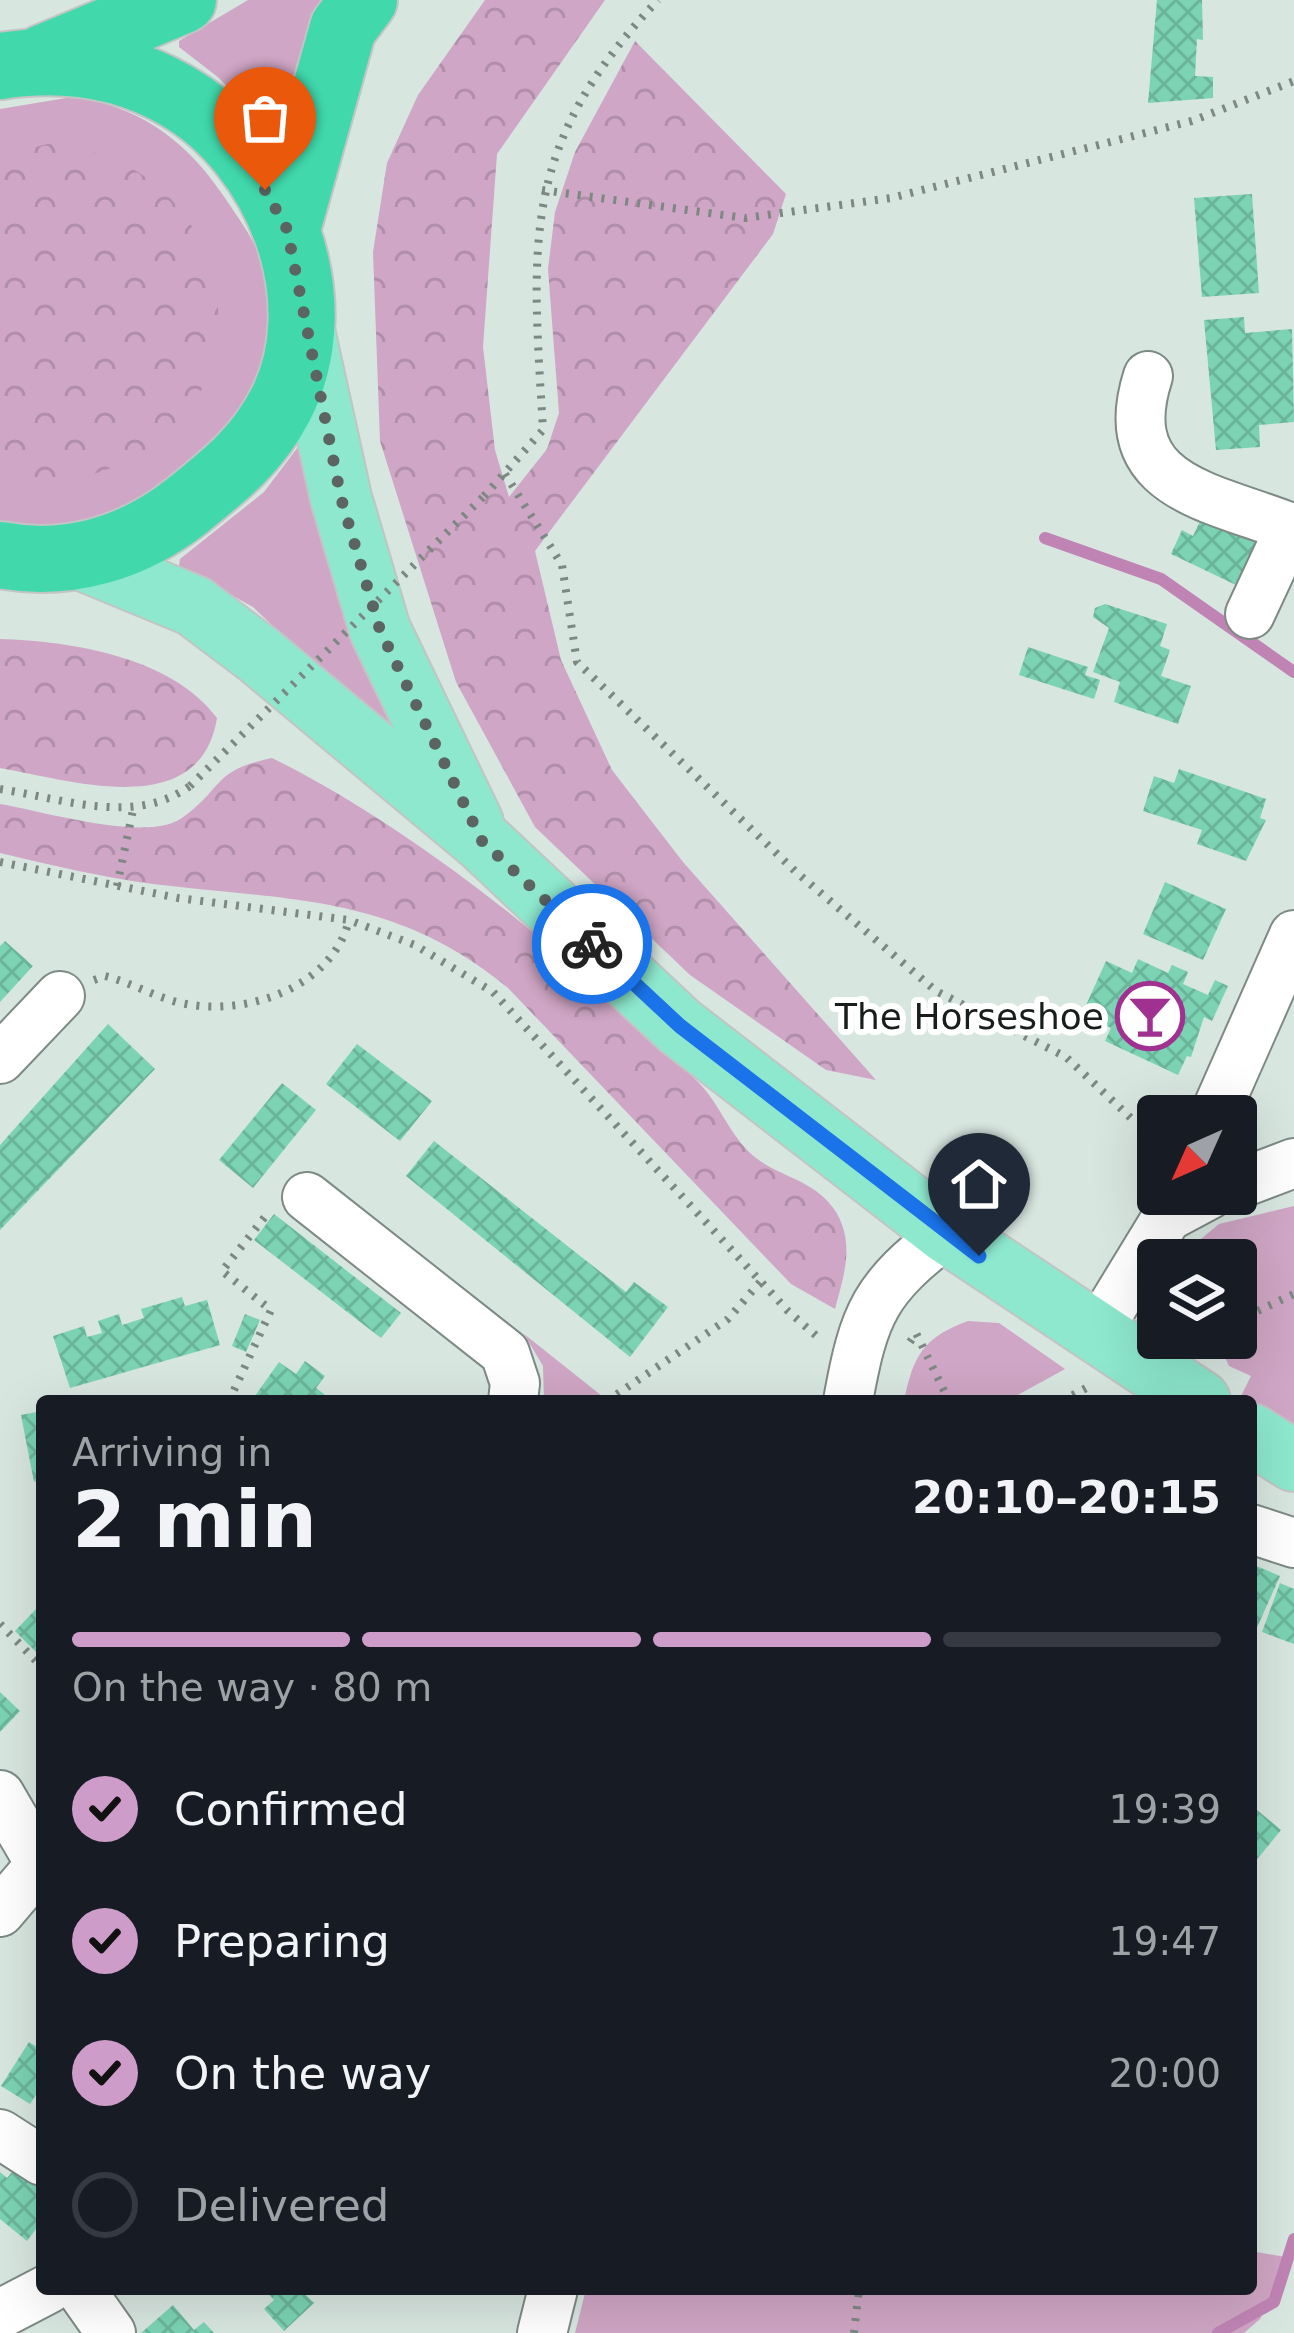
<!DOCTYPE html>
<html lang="en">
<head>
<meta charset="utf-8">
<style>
  body { margin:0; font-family:"DejaVu Sans",sans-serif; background:#242831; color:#f1f3f6; height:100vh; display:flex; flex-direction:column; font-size:45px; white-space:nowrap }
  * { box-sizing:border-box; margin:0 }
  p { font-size:39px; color:#9ea1a6 }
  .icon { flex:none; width:66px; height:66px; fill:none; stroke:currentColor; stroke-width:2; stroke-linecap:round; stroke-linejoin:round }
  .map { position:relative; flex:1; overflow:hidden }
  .side { position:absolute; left:36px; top:1395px; width:1221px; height:900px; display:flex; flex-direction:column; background:#171b24; border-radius:12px; box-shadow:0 12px 48px #0002 }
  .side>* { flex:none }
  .needle { width:78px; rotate:225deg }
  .tools { position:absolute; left:1137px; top:1095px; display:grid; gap:24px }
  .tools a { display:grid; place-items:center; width:120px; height:120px; border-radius:12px; background:#171b24; box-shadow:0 12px 48px #0002; font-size:60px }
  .pin { position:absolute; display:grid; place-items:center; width:102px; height:102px; color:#fff; margin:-123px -51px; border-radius:50% 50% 50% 0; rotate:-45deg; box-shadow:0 0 12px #0007 }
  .pin .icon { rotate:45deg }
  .courier { position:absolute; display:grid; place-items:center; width:120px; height:120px; margin:-60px; border:9px solid #1a73e8; border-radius:50%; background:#fff; color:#222; box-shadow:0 3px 15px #0007 }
  .summary em { font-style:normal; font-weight:600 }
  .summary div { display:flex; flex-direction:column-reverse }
  .summary { display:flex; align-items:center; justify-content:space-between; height:204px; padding:0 36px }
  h1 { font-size:78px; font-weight:600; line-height:90px }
  .bar { display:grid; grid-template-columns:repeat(4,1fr); gap:18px 12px; align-content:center; height:144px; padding:0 36px }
  .bar i { height:15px; border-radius:9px; background:#363941 }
  .bar .current { background:#cd9cc8 }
  .bar p { grid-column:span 4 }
  ol { padding:0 36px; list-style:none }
  li { display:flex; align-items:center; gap:36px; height:132px }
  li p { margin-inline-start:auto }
  li .icon { padding:12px; border-radius:50%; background:#cd9cc8; color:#111; stroke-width:4 }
  li:last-child { color:#9ea1a6 }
  li i { width:66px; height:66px; border:6px solid #363941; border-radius:50% }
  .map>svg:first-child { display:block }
  .green { fill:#cfa6c5 }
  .forest { fill:url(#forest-crowns) }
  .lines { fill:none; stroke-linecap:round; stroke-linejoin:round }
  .stream { stroke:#c084b4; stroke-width:12 }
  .building { fill:url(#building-cross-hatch) }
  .minor-casing { stroke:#7d8a85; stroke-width:52 }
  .major-casing { stroke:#c3c4c4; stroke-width:64 }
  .highway-casing { stroke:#c3c4c4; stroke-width:70 }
  .path { stroke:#7d8883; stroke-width:8; stroke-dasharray:3 9; stroke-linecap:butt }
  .minor { stroke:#fff; stroke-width:48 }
  .major { stroke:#8de8cd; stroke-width:60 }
  .highway { stroke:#41d9ac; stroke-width:66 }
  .path-bridge { stroke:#7d8883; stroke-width:8; stroke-dasharray:3 9; stroke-linecap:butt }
  .done { stroke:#5b6461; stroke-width:12; stroke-dasharray:0 21.6 }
  .route { stroke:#1a73e8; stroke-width:15 }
  .labels { text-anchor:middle; stroke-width:12; stroke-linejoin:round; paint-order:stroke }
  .poi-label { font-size:36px; fill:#181e1c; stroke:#fff; text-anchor:end }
</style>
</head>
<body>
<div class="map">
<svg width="1294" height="2333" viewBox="0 0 1294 2333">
  <defs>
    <pattern id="forest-crowns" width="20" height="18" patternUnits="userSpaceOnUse" patternTransform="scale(3)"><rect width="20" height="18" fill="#cfa6c5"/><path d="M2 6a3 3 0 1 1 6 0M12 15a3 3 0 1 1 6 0" fill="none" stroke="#b18ea9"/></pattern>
    <pattern id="building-cross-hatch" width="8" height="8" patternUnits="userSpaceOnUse" patternTransform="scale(3)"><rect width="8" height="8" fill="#7bd3b4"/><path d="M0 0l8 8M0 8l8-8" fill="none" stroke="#6ab59a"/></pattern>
  </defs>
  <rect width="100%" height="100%" fill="#d8e6e0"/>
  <g class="green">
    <path d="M248 0H329L297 63 275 139 219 78 179 47V41Z"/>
    <path d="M72 97C135 105 183 137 220 191 242 223 267 255 270 296 272 327 265 366 251 394 226 442 135 515 81 525 55 530 26 527 0 521V109Z"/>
    <path d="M301 443 402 722 395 742 253 607 179 566 180 559 264 492Z"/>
    <path d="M1294 1206V1435L1240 1398 1251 1376 1229 1366 1216 1338H1236V1260L1178 1258 1219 1224Z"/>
    <path d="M968 1321 999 1323 1065 1369 1007 1401H904C913 1355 924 1337 968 1321Z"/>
    <path d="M524 1334 602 1396 544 1401 543 1366Z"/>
    <path d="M1251 2251 1291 2258 1260 2319 1244 2333H575L586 2289H1251Z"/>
  </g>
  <g class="forest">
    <path d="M485 0H605L497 154 483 347 495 450 509 497 547 449 559 413 548 269 555 212 575 152 635 41 786 194 773 234 535 551 561 660 612 770 683 862 876 1080 826 1070 690 975 535 827 456 682 380 441 373 252 387 163 418 95Z"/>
    <path d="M48 144C241 156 286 412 100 472 66 483 34 484 0 473V155Z"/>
    <path d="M0 639C71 641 172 657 217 718 200 823 70 780 0 768Z"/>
    <path d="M272 758C419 830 585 967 700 1084 719 1104 729 1132 748 1151 775 1178 814 1177 836 1212 855 1244 844 1275 835 1309L791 1284 508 988C394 894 290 901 153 884 101 877 51 865 0 853V804C43 811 147 843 182 818 225 787 211 771 272 758Z"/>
  </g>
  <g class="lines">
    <g class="stream">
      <path d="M1045 538 1161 579 1294 672"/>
      <path d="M1218 2333 1274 2302 1294 2239"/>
    </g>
  </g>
  <g class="building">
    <path d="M1157 0H1202L1203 40 1197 39 1195 76 1213 77V98L1148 103Z"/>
    <path d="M1252 194 1259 293 1202 297 1194 198Z"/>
    <path d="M1244 317 1245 333 1292 329 1294 422 1259 425 1260 447 1216 450 1204 320Z"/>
    <path d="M1203 515 1257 541 1236 585 1171 554 1182 530 1193 536Z"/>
    <path d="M1105 604 1167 624 1160 646 1170 650 1161 676 1191 686 1178 724 1114 702 1120 682 1093 672 1109 628 1093 617 1095 608Z"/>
    <path d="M1028 647 1088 667 1085 675 1100 680 1094 699 1019 675Z"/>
    <path d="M1179 769 1266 799 1260 818 1266 820 1246 861 1197 844 1202 830 1143 811 1154 776 1174 783Z"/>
    <path d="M1165 882 1226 909 1203 960 1143 934Z"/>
    <path d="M5 941 33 966 0 1002V946Z"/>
    <path d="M1138 959 1168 973 1172 965 1188 972 1183 984 1208 995 1215 980 1228 986 1212 1021 1204 1017 1191 1057 1187 1056 1178 1075 1105 1041 1111 1028 1082 1014 1106 961 1132 973Z"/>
    <path d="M108 1024 155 1069 0 1230V1145Z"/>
    <path d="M357 1044 432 1101 400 1141 326 1084Z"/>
    <path d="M282 1083 316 1110 253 1188 219 1160Z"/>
    <path d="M434 1141 626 1292 634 1282 668 1307 630 1357 406 1176Z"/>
    <path d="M274 1214 401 1313 381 1338 254 1240Z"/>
    <path d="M182 1297 185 1306 207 1300 220 1345 70 1388 53 1336 84 1326 87 1337 102 1333 98 1321 119 1314 122 1325 144 1318 141 1309Z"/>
    <path d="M245 1314 260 1320 246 1352 232 1346Z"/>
    <path d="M305 1361 325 1376 316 1388 333 1401H260L255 1396 279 1362 296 1374Z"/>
    <path d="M42 1411V1480L34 1482 21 1415Z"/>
    <path d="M1254 1565 1280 1576 1251 1641V1571Z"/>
    <path d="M1280 1583 1294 1589V1644L1262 1632Z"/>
    <path d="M37 1608 42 1613V1658L15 1631Z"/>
    <path d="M0 1692 20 1711 0 1732Z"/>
    <path d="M1257 1810 1281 1830 1254 1863 1251 1816Z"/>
    <path d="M29 2042 42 2050V2086L30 2104 1 2086Z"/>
    <path d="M17 2166 42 2186V2221L27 2241 0 2219V2172L7 2178Z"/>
    <path d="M264 2289H313L306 2295 314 2303 284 2331 264 2309 274 2300Z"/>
    <path d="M173 2305 194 2330 204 2322 214 2333H141Z"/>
  </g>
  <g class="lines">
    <g class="minor-casing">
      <g id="minor">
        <path d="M1148 376C1112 488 1212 496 1294 529"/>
        <path d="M1250 614 1290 528"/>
        <path d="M0 1059 60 996"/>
        <path d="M1214 1116 1294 935"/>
        <path d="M1236 1185 1294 1163"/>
        <path d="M307 1197 505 1353 515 1383 513 1401"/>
        <path d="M1095 1335 1167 1217 1210 1194"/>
        <path d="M848 1401C864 1312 875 1288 947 1233"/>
        <path d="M1251 1529 1294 1543"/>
        <path d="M0 1795 42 1867"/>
        <path d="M0 1912 40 1865"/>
        <path d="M0 2134 42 2161"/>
        <path d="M80 2289 111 2333"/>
        <path d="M0 2314 48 2289"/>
        <path d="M542 2333 553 2289"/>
      </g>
    </g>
    <g class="major-casing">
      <g id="major">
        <path d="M303 326 341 498 380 630 473 823"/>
        <path d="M80 559 194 606 259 655 482 841 679 1026 947 1233 1200 1401"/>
        <path d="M1251 1434 1294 1461"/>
      </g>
    </g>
    <g class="highway-casing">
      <g id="highway">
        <path d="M43 58 183 0"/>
        <path d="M0 66C61 57 122 64 177 96 277 153 336 300 280 406 257 450 225 475 188 505 134 548 68 568 0 555"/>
        <path d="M287 229 343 28 364 0"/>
      </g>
    </g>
    <g class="path">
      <path d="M542 190 745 218 891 198 1192 121 1294 81"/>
      <path d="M505 474 562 565 577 662 796 872 936 991 1066 1057 1134 1121"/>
      <path d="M484 496 543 430C532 242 519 147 658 0"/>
      <path d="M0 789C64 799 134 826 190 786"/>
      <path d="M0 862 178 898 349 920 415 945 493 992 788 1311 821 1340"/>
      <path d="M117 886 133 810"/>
      <path d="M94 980 105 976C133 983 158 999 186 1004 249 1016 333 986 349 920"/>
      <path d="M1236 1321 1294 1294"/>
      <path d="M910 1342 916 1333 949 1401"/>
      <path d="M229 1401 271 1310 222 1271 268 1213"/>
      <path d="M607 1401 728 1319 761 1281"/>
      <path d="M1062 1401 1088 1387"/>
      <path d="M0 1624 42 1667"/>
      <path d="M854 2333 859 2289"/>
    </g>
    <use href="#minor" class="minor"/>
    <use href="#major" class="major"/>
    <use href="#highway" class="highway"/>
    <path class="path-bridge" d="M190 786 484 496"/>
  </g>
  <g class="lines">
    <path class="done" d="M265 190 287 229 341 498 380 630 482 841 592 944"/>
    <path class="route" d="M592 944 680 1026 979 1256"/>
  </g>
  <defs>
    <g id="bar-ring" transform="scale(3.45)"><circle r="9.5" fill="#fff" stroke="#a03190" stroke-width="1.5"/><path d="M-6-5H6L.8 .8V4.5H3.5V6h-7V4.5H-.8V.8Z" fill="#a03190"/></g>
  </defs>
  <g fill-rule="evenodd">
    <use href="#bar-ring" x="1150" y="1016"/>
  </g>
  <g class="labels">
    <g class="poi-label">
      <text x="1104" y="1029">The Horseshoe</text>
    </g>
  </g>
</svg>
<div class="tools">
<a><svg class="needle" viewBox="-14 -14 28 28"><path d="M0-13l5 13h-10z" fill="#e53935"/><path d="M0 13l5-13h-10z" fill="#9ea1a6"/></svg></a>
<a><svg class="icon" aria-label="layers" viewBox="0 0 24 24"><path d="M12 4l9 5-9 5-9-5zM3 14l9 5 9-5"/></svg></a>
</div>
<div class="pin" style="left:265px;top:190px;background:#ea580c"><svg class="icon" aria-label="bag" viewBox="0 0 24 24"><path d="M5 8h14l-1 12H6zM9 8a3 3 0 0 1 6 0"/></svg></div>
<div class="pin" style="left:979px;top:1256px;background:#1f2937"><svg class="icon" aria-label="home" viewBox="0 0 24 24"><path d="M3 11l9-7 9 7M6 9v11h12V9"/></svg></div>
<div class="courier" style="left:592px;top:944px"><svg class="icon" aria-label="bike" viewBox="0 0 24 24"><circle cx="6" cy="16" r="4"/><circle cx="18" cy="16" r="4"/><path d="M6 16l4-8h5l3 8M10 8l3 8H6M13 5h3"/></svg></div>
<section class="side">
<div class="summary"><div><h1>2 min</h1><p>Arriving in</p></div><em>20:10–20:15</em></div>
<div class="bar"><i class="current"></i><i class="current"></i><i class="current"></i><i></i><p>On the way · 80 m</p></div>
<ol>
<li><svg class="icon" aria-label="check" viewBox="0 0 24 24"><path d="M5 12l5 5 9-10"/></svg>Confirmed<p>19:39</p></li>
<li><svg class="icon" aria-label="check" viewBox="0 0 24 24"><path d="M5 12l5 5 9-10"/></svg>Preparing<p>19:47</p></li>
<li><svg class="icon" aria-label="check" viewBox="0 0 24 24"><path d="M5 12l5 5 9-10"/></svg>On the way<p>20:00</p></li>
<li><i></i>Delivered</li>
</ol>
</section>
</div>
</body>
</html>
